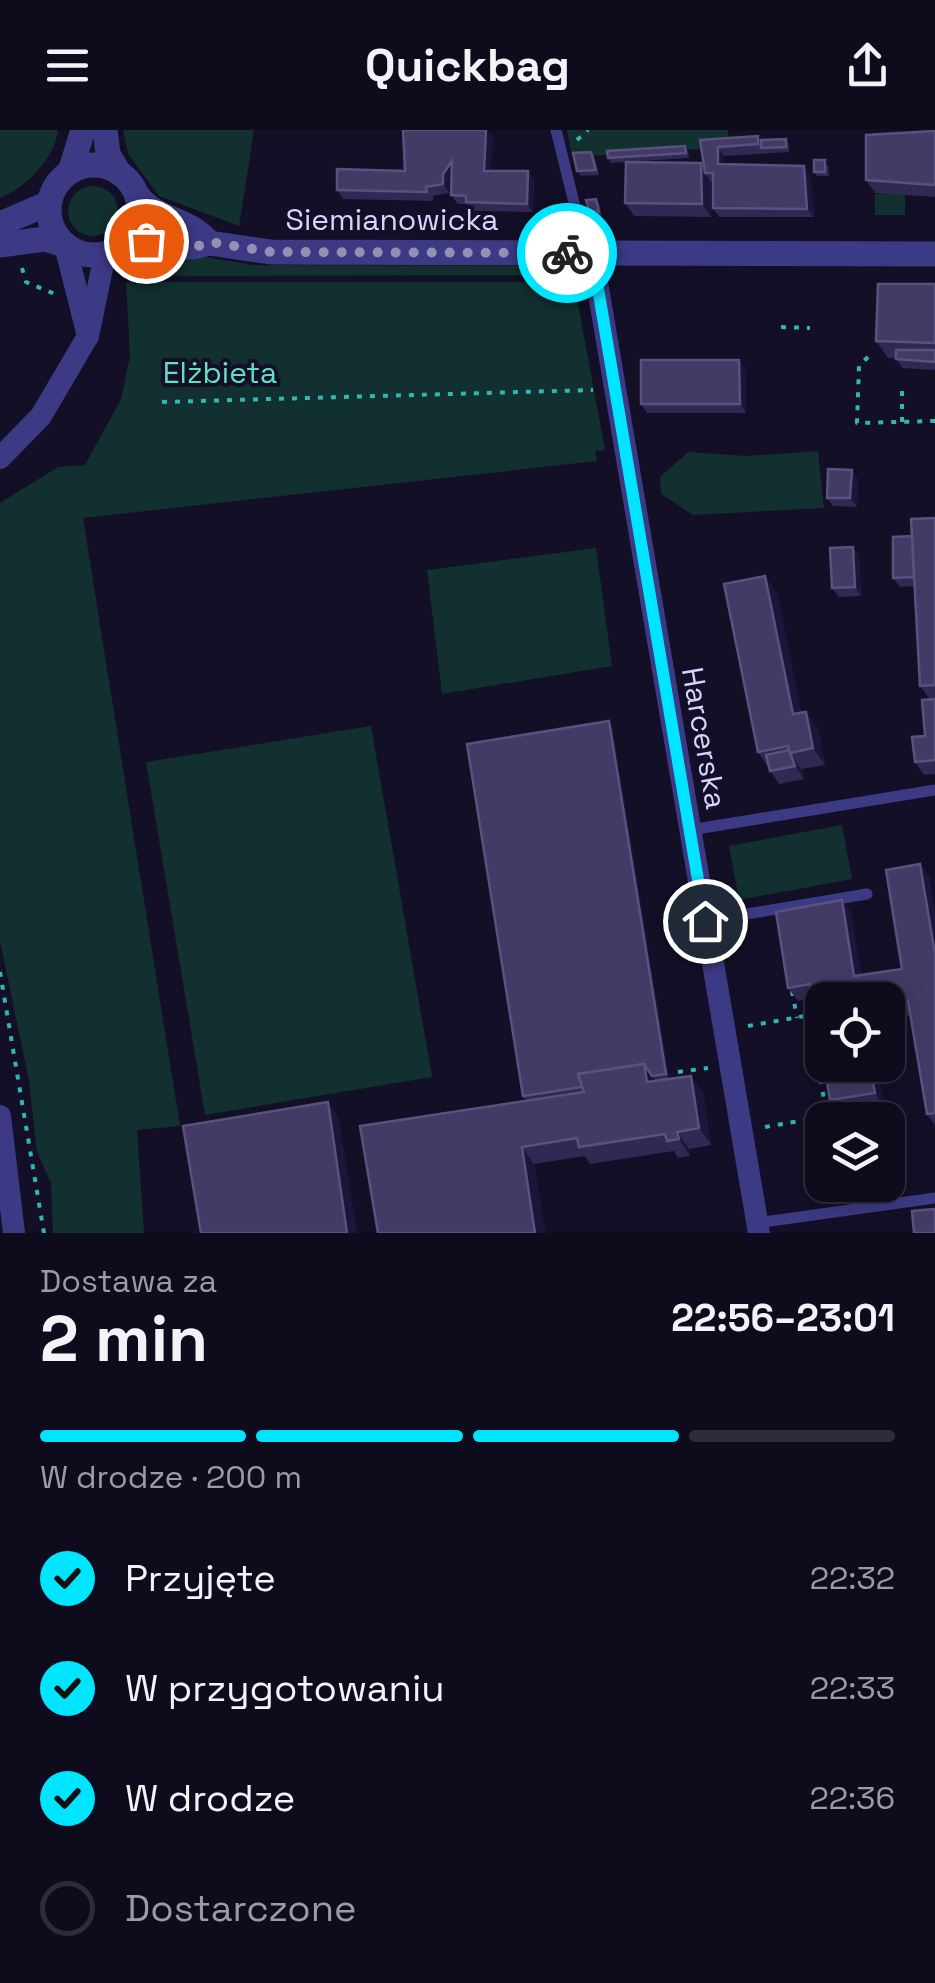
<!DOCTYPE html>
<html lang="pl">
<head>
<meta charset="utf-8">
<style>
  body { margin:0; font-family:"Space Grotesk",sans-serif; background:#1c1929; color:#f1f3f6; height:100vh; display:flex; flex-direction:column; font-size:38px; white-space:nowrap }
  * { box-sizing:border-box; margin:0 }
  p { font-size:32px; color:#9b9ba3 }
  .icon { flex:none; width:55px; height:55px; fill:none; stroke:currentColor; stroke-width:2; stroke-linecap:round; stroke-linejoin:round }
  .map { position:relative; height:1103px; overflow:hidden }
  .drawer { display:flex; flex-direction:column; background:#0e0b1c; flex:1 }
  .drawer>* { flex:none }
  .controls { position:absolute; left:805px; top:852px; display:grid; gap:20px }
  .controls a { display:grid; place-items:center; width:100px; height:100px; border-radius:20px; background:#0e0b1c; box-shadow:0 5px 25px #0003,0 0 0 2px #2e2b3b; font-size:50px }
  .pin { position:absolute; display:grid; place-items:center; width:85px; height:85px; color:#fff; margin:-42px; border:5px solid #fff; border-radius:50%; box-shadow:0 2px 10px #0007 }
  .courier { position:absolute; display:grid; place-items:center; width:100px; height:100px; margin:-50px; border:8px solid #00e5ff; border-radius:50%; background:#fff; color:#222; box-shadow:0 2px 12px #0007 }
  .headline em { font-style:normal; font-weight:700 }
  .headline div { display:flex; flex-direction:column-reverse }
  .headline { display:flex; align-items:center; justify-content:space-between; height:170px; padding:0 40px }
  h1 { font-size:65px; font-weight:700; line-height:75px }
  .bar { display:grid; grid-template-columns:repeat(4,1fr); gap:15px 10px; align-content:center; height:120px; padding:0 40px }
  .bar i { height:12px; border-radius:8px; background:#2e2b3b }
  .bar .current { background:#00e5ff }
  .bar p { grid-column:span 4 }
  ol { padding:0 40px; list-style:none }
  li { display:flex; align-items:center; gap:30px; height:110px }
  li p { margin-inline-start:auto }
  li .icon { padding:10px; border-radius:50%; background:#00e5ff; color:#111; stroke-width:4 }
  li:last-child { color:#9b9ba3 }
  li i { width:55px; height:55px; border:5px solid #2e2b3b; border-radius:50% }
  header { display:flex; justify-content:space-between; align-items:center; height:130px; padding:0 40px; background:#0e0b1c; font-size:45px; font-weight:700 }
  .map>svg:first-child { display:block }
  .green { fill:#12302f }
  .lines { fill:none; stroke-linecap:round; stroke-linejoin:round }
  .path { stroke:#2fb8b0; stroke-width:4; stroke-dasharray:5 8; stroke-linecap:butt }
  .service { stroke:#3d3a85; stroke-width:11 }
  .minor { stroke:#3d3a85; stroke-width:22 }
  .tertiary { stroke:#3d3a85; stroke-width:25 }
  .wall { fill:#312854 }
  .shaded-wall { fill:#1d163a }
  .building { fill:#433a66; stroke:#5a527e; stroke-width:2.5 }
  .done { stroke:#948fb3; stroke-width:10; stroke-dasharray:0 18 }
  .route { stroke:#00e5ff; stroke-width:12 }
  .labels { text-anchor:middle; stroke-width:8; stroke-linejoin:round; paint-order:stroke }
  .street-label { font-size:30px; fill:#d9d4ff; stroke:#130f26 }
  .park-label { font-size:30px; fill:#5fe0c0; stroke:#130f26 }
</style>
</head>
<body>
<header><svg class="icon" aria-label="menu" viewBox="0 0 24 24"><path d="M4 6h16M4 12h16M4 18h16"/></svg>Quickbag<svg class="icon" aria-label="share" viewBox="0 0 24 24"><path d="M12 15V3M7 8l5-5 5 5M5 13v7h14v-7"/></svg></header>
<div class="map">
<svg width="935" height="1103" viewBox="0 0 935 1103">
  <rect width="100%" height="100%" fill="#130f26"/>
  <g class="green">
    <path d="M0 0H58C55 28 26 58 0 68Z"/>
    <path d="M123 0H254L239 96 159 66 128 24Z"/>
    <path d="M567 0H728L729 17 572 27Z"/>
    <circle cx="93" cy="81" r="25"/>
    <rect x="875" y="64" width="30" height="21"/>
    <path d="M176 122 253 135 538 136 565 137 578 145 166 146 169 128H175Z"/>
    <path d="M126 152H574L605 320 595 321 597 331 83 388 180 996 137 1000 144 1103H53L51 1053 37 1022 29 951 0 811V373L58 337 85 335 121 269 130 226Z"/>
    <path d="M818 321 824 378 693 385 661 364 660 347 688 322 746 326Z"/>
    <path d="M596 418 612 536 442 564 427 440Z"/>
    <path d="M371 596 432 947 205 985 146 632Z"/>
    <path d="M842 695 852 749 739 770 729 716Z"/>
  </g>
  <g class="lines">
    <g class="path">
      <path d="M577 10 588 0"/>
      <path d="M22 138 26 152 55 164"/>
      <path d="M781 197 810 198"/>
      <path d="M868 227 859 236 857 293 935 291"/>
      <path d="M162 272 593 260"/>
      <path d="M902 292V256"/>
      <path d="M0 842 44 1103"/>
      <path d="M792 861 797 888"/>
      <path d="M809 885 827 986"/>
      <path d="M748 896 822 883"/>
      <path d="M678 942 708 938"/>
      <path d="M850 983 862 981"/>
      <path d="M765 997 834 985"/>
    </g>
    <g class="service">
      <path d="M556 0 581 101 591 120"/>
      <path d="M690 700 935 660"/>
      <path d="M705 791 867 764"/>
      <path d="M757 1093 935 1068"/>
    </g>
    <g class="minor">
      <path d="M65 115 88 206"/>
      <path d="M592 123 759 1103"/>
      <path d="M0 328 41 286 88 206 105 124"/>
      <path d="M0 986 14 1103"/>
    </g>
    <g class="tertiary">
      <path d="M105 0 108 24 119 43"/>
      <circle cx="94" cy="80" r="45"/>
      <path d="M70 42 83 0"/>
      <path d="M137 65C156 91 190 88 209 113"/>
      <path d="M0 94 49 73"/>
      <path d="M0 115 45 109 65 115"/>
      <path d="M121 117 146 111 192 117 209 113 271 122 935 124"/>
    </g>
  </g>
  <g class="wall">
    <path d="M935 1V67L875 63 866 50Z"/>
    <path d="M493 7 490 41 534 50 533 82 472 81 467 74H458L451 65 452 49 449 53V63L433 66V71L343 69 337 60 405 41Z"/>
    <path d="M786 9 789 14V22L724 26V34L810 45 814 87H719L713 78V52H711V87L634 86 625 73 701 33 704 36 700 10Z"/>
    <path d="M688 20 689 28 611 33 608 28Z"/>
    <path d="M591 22 594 26 599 45 581 46 577 41Z"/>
    <path d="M828 35 829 46H817L814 42Z"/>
    <path d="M599 73 602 86H592L589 81Z"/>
    <path d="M935 154V240L902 238 896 228H888L876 211Z"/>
    <path d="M746 239V283H647L641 274Z"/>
    <path d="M858 349 857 377 833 376 827 368Z"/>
    <path d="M935 388V569H930L920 556 915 456 900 457 893 448 912 406Z"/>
    <path d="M853 417 859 426 861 466 839 467 832 458Z"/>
    <path d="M777 463 801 583 818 599 825 635 802 639 804 649 779 654 758 622Z"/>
    <path d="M935 569V644L924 645 915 632 925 606Z"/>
    <path d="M612 596 669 948 655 950 703 962 711 1015 689 1019 690 1026 678 1028 674 1021 590 1034 585 1026 534 1034 545 1103H378L526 971 523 966Z"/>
    <path d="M920 734 929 747 935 782V995L927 984 911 885 888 889V870L812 868 798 871 788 858 842 770 851 783 861 845 902 839Z"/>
    <path d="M877 935 884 976 839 983 830 970Z"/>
  </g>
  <g class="shaded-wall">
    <path d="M486 0 493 7 490 50 484 41Z"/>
    <path d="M718 17 724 26V43L718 34Z"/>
    <path d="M452 31 459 40 449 53V63L443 54V44Z"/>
    <path d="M701 33 708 43H705L711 52V87L702 74Z"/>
    <path d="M804 36 810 45 814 87 807 79Z"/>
    <path d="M528 41 534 50 533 82 527 74Z"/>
    <path d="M739 230 746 239V283L740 274Z"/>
    <path d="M852 340 858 349 857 377 850 368Z"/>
    <path d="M853 417 859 426 861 466 855 457Z"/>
    <path d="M765 446 777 463 805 601 793 584Z"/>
    <path d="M806 582 818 599 825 635 813 618Z"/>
    <path d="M609 591 612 596 669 948 666 944Z"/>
    <path d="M792 626 801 639 804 649 795 636Z"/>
    <path d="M920 734 929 747 935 782V824Z"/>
    <path d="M842 770 851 783 864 859 854 846Z"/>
    <path d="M644 934 655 950 659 969 647 952Z"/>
    <path d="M870 935H877L884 976 875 963Z"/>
    <path d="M691 946 703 962 711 1015 699 998Z"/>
    <path d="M328 972 339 989 357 1103H347Z"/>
    <path d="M677 1002 689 1019 690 1026 679 1009Z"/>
    <path d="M522 1017 534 1034 545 1103H535Z"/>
  </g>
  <g class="building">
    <path d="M403 0H486L484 41H528L527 74 466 72V66L451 65 452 31 443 44V54L426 57 427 62 337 60V39L405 41Z"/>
    <path d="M935 1V55L866 50V5Z"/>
    <path d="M758 6V14L718 17V34L804 36 807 79 713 78V43H705L700 10Z"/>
    <path d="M786 9V17L761 18V10Z"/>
    <path d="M685 16 686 23 608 28 607 21Z"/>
    <path d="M591 22 596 40 577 41 573 23Z"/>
    <rect x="814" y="30" width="11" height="12"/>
    <path d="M626 32 701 33 702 74 625 73Z"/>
    <path d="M596 69 599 82 589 81 586 70Z"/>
    <path d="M878 154H935V213L876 211Z"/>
    <path d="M896 220H935V232L896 229Z"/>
    <path d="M641 230H739L740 274H641Z"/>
    <path d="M828 339 852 340 850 368H827Z"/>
    <path d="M935 388V555L920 556 911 389Z"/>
    <path d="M912 406 914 447 893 448V407Z"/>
    <path d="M853 417 855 457 832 458 830 418Z"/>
    <path d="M765 446 793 584 806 582 813 618 790 623 788 616 758 622 724 454Z"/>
    <path d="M935 569V630L915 632 912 607 925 606 922 570Z"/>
    <path d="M609 591 666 944 652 946 644 934 578 944 582 957 523 966 467 614Z"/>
    <path d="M789 620 795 636 770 641 766 625Z"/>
    <path d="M920 734 935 824V983L927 984 908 871 888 875V870H822V926L810 854 788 858 776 782 842 770 854 846 902 839 886 740Z"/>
    <path d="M644 934 647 952 691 946 699 998 677 1002 679 1009 667 1011 665 1004 579 1017 577 1008 522 1017 535 1103H378L360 996 584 962 578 944Z"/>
    <path d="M824 935H870L875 963 830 970Z"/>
    <path d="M328 972 347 1103H201L183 996Z"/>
    <path d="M935 1079V1103H914L912 1081Z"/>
  </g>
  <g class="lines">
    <path class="done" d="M146 111 192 118 210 112 271 122 567 123"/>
    <path class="route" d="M567 123H592L705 791"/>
  </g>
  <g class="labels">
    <g class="street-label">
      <text x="392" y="100">Siemianowicka</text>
      <text transform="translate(704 608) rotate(80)" y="10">Harcerska</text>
    </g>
    <g class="park-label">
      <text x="220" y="253">Elżbieta</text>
    </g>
  </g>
</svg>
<div class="controls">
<a><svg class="icon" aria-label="locate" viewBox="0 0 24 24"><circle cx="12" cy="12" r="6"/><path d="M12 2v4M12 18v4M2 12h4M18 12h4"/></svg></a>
<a><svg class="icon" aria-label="layers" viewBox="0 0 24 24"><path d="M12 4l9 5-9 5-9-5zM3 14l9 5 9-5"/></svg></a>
</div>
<div class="pin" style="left:146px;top:111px;background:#ea580c"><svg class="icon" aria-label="bag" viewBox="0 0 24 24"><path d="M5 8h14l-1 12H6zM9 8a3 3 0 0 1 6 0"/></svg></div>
<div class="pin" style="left:705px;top:791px;background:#1f2937"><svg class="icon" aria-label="home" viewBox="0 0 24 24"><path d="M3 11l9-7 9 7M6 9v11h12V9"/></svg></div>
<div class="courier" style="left:567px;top:123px"><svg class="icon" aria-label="bike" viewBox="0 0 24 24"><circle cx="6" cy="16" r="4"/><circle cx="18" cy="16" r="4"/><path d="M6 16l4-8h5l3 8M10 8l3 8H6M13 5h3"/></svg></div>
</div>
<section class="drawer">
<div class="headline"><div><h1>2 min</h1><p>Dostawa za</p></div><em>22:56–23:01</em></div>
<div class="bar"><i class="current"></i><i class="current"></i><i class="current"></i><i></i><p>W drodze · 200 m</p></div>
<ol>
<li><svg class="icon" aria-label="check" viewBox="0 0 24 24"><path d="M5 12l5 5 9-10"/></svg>Przyjęte<p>22:32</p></li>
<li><svg class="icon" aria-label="check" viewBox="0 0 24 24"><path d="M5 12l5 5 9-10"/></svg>W przygotowaniu<p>22:33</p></li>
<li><svg class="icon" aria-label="check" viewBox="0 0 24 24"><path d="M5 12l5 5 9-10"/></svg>W drodze<p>22:36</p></li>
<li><i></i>Dostarczone</li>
</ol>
</section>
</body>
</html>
